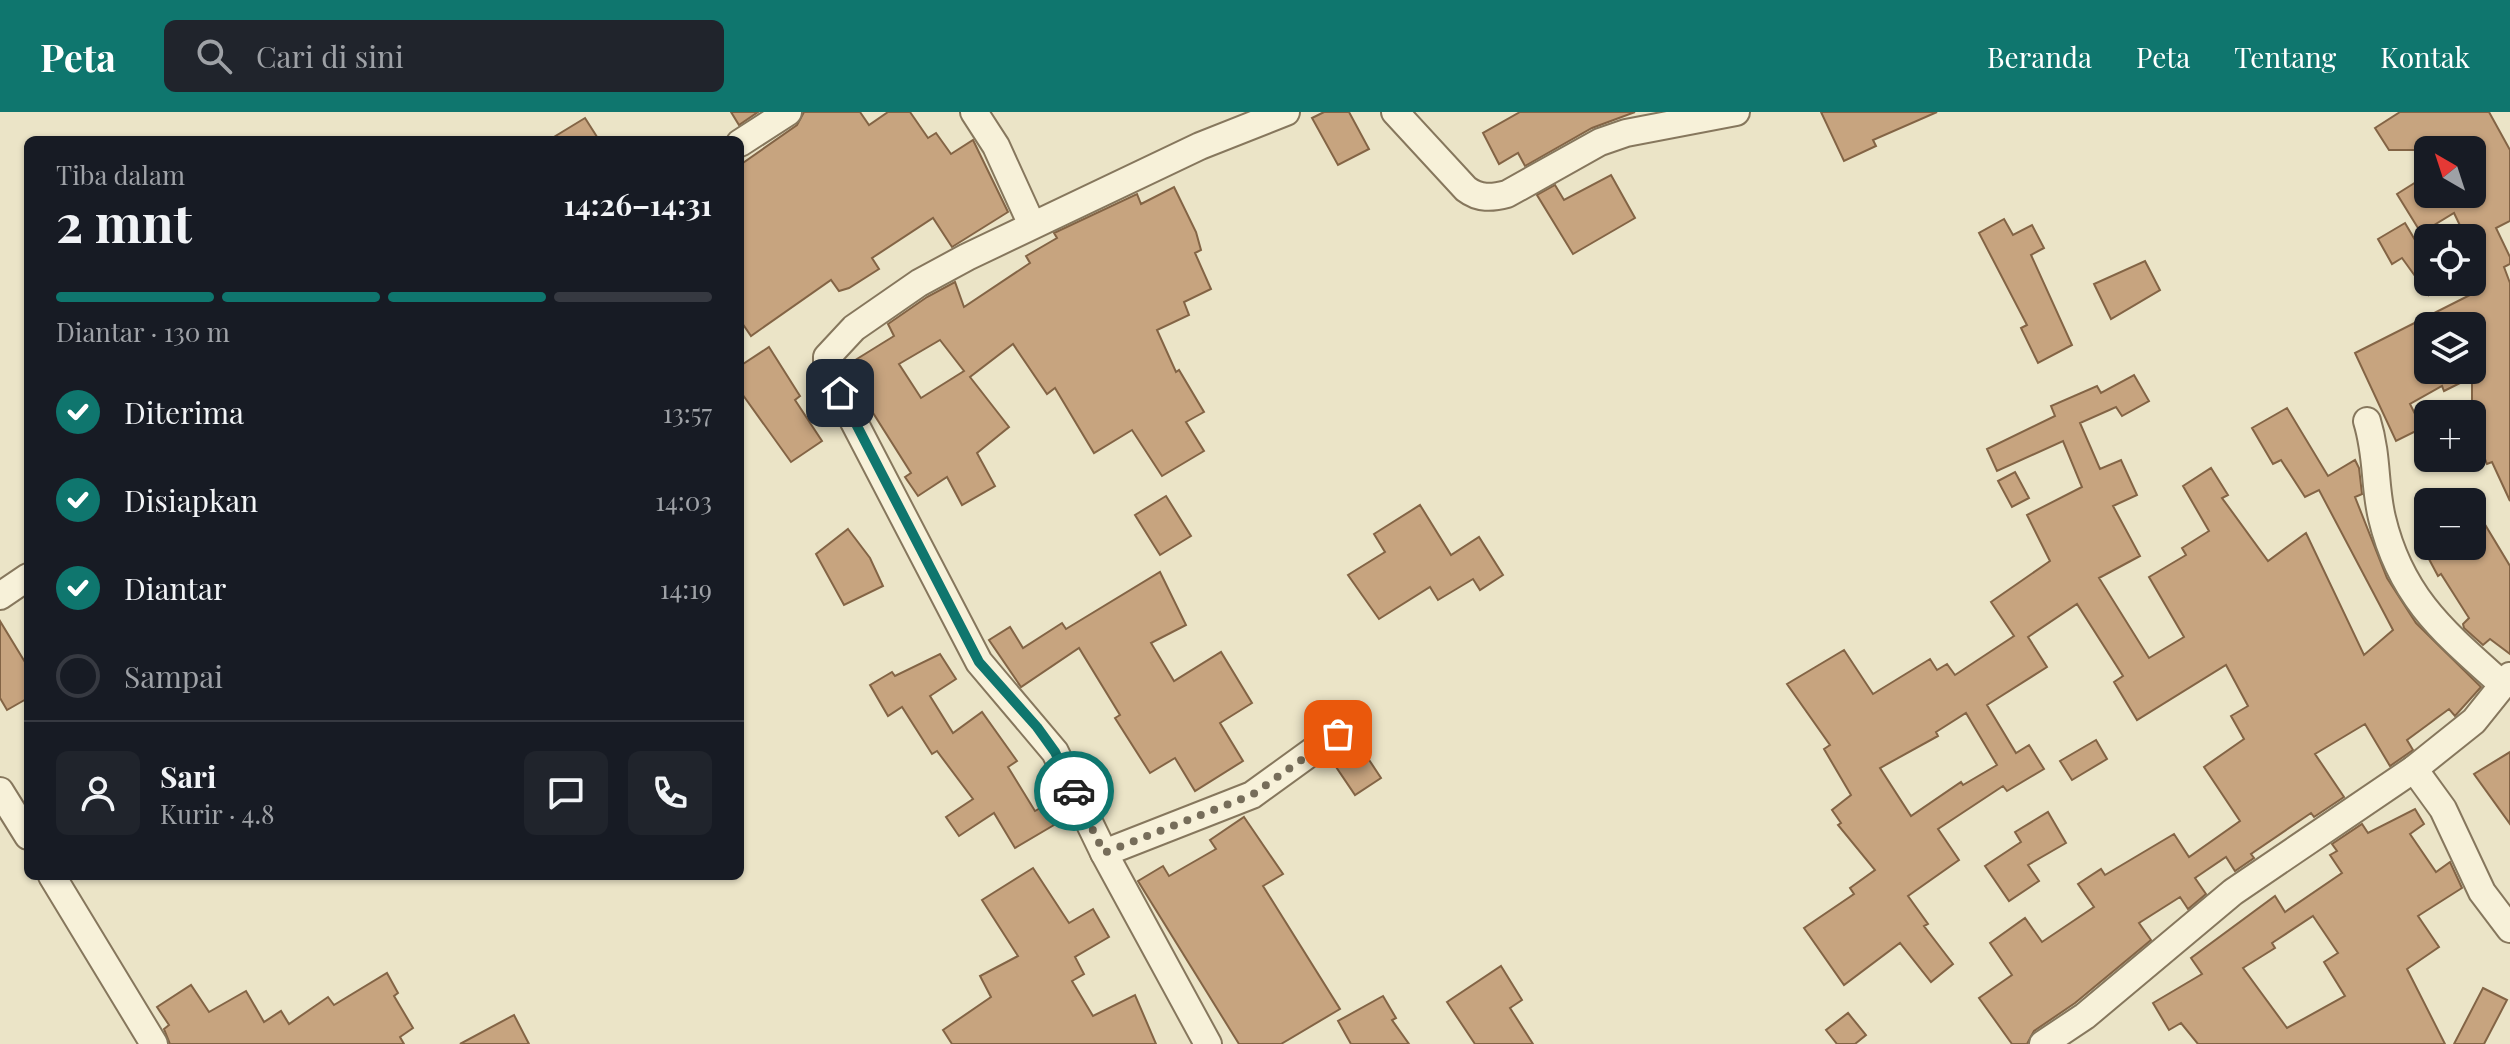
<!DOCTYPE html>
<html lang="id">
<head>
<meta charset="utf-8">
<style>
  body { margin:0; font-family:"Playfair Display",serif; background:#20242c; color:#f1f3f6; height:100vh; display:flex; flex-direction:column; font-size:30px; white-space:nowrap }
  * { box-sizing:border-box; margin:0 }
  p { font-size:26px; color:#9ea1a6 }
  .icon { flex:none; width:44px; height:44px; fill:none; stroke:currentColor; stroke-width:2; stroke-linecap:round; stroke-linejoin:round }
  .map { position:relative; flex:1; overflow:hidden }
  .side { position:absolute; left:24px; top:24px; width:720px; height:744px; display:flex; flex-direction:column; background:#171b24; border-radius:12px; box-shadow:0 2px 6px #0004 }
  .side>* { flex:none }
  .needle { width:52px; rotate:321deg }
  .controls { position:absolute; left:2414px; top:24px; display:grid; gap:16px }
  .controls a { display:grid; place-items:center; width:72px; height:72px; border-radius:12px; background:#171b24; box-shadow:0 2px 6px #0004; font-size:40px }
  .pin { position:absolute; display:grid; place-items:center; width:68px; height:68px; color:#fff; margin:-34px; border-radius:16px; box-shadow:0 4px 12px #0006 }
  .courier { position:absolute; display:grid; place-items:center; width:80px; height:80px; margin:-40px; border:6px solid #0f766e; border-radius:50%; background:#fff; color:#222; box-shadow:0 2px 10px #0007 }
  .head em { font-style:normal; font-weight:700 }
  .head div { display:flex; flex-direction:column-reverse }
  .head { display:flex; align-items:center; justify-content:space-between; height:136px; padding:0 32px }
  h1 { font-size:52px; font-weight:700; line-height:60px }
  .bar { display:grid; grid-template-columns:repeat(4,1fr); gap:12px 8px; align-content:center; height:96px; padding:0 32px }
  .bar i { height:10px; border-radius:6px; background:#363941 }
  .bar .active { background:#0f766e }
  .bar p { grid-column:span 4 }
  .line { display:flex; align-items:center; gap:20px; padding:0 32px; border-top:2px solid #363941 }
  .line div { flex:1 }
  .round { display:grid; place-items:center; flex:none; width:84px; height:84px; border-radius:12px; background:#20242c }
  ol { padding:0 32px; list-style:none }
  li { display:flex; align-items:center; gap:24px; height:88px }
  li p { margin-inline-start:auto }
  li .icon { padding:8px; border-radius:50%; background:#0f766e; color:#fff; stroke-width:4 }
  li:last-child { color:#9ea1a6 }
  li i { width:44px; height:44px; border:4px solid #363941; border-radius:50% }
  header { display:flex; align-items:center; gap:48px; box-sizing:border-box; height:112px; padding:0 40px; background:#0f766e; color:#fff }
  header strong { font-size:38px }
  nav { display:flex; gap:44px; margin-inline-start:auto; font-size:28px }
  .search { width:560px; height:72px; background:#20242c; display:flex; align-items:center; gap:20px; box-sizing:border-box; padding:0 28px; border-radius:12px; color:#9ea1a6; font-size:30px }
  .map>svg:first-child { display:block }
  .building { fill:#c7a47f; stroke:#836445; stroke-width:2; fill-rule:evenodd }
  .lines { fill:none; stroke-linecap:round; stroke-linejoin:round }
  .minor-casing { stroke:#86775d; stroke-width:30 }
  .minor { stroke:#f7f1d9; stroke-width:26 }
  .done { stroke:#766d5a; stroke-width:8; stroke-dasharray:0 14.4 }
  .route { stroke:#0f766e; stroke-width:10 }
</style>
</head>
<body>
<header>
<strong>Peta</strong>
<div class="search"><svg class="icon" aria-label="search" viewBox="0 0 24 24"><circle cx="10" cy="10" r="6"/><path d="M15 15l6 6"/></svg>Cari di sini</div>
<nav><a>Beranda</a><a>Peta</a><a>Tentang</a><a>Kontak</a></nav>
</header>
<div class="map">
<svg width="2510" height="932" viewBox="0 0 2510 932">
  <rect width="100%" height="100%" fill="#ebe4c7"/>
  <g class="building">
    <path d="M731 0H758L739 13Z"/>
    <path d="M804 0H860L869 13 888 0H910L928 26 936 21 951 42 973 28 1008 100 952 135 933 106 872 146 879 157 849 176 839 179 831 168 751 224 740 208V53L797 13Z"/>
    <path d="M1324 0H1349L1369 37 1338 53 1312 6Z"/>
    <path d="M1520 0H1635L1592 16 1525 54 1518 41 1499 52 1483 21Z"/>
    <path d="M1821 0H1937L1873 28 1876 34 1844 49Z"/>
    <path d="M2400 0H2489L2510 38V109L2496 116 2510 145V152L2504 155 2510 171V389L2492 350 2487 352 2485 347 2472 353V265L2444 279 2442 274 2410 292 2422 316 2396 329 2355 241 2470 183 2464 170H2472V126H2466L2454 101 2421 121 2397 82 2424 65 2428 82H2472V38H2389L2375 16ZM2428 214H2472V258H2428Z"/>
    <path d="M585 6 599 28H549Z"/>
    <path d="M1611 63 1635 106 1573 142 1537 83 1555 73 1564 88Z"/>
    <path d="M1174 75 1196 120 1201 138 1195 141 1211 177 1184 190 1189 203 1157 218 1176 260 1179 258 1204 300 1186 310 1204 339 1162 364 1132 318 1094 341 1055 276 1047 282 1013 232 970 265 1009 315 977 341 995 374 962 393 947 365 918 384 905 365 911 361 844 255 894 224 888 212 927 185 955 170 964 195 1030 151 1026 144 1057 126 1054 121 1137 82 1141 92ZM940 228 964 259 921 286 899 252Z"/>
    <path d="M2004 107 2013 123 2032 113 2044 136 2031 143 2072 233 2038 251 2021 216 2027 213 1979 121Z"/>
    <path d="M2405 111 2428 150V182L2402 146 2392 152 2378 127Z"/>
    <path d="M2145 149 2160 178 2111 207 2094 172Z"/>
    <path d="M769 235 800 284 795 288 822 329 791 350 740 279V254Z"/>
    <path d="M2134 263 2149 289 2122 304 2116 295 2080 311 2100 357 2121 348 2137 383 2113 394 2140 444 2099 466 2149 546 2184 525 2149 465 2186 443 2182 436 2209 419 2183 374 2211 356 2228 383 2222 386 2268 449 2306 421 2364 543 2393 518 2319 378 2305 385 2281 348 2273 352 2252 316 2287 296 2328 364 2355 348 2359 356 2362 382 2355 385 2387 466 2416 511 2481 575 2455 604 2449 597 2407 628 2413 638 2390 654 2365 612 2315 642 2344 685 2314 705 2311 701 2251 742 2254 746 2235 759 2226 745 2195 766 2206 782 2188 797 2180 785 2139 811 2151 828 2075 891 2034 919 2027 932H2012L1979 886 2012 863 1990 831 2025 806 2042 830 2094 795 2078 772 2101 757 2105 763 2174 722 2189 745 2240 709 2204 655 2244 627 2231 604 2248 594 2226 553 2137 608 2114 570 2123 564 2077 492 2028 525 2047 555 1987 593 2016 641 2029 633 2044 657 2007 679 2003 674 1938 717 1959 748 1908 784 1928 812 1924 814 1953 852 1931 870 1900 831 1844 873 1804 816 1854 782 1850 776 1875 758 1838 713 1841 711 1832 698 1851 683 1824 637 1830 633 1787 572 1844 538 1873 582 1930 547 1937 558 1947 552 1955 563 2014 524 1991 490 2050 449 2027 403 2082 375 2063 329 1997 359 1987 337 2055 304 2051 294 2097 274 2101 281ZM1966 601 1997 653 1963 673 1961 670 1911 704 1880 656 1938 624 1936 620Z"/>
    <path d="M2015 360 2029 386 2012 395 1998 369Z"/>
    <path d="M1166 384 1191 424 1160 443 1135 403Z"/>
    <path d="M2472 391 2510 454V542L2490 527 2483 533 2464 516 2463 512 2469 506 2441 462 2438 464 2422 434H2472Z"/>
    <path d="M1420 393 1451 443 1479 425 1503 463 1480 478 1473 467 1438 488 1430 475 1379 507 1348 463 1385 440 1374 422Z"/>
    <path d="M848 417 870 446 883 474 844 493 816 442Z"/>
    <path d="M1160 460 1186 513 1151 531 1174 569 1221 540 1252 591 1220 611 1243 649 1195 679 1175 646 1150 661 1115 606 1120 603 1079 536 1021 575 989 528 1010 515 1023 536 1062 511 1066 517Z"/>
    <path d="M0 509 28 555V586L7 598 0 586Z"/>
    <path d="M940 542 956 567 930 584 953 621 982 600 1017 649 1008 655 1035 699 1042 695 1054 713 1015 736 994 701 959 724 946 705 973 687 937 639 932 642 902 595 888 604 870 573 892 560 895 564Z"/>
    <path d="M1356 628 1381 666 1355 683 1330 646Z"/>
    <path d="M2096 628 2107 647 2072 668 2060 649Z"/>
    <path d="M2510 640V712L2474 662Z"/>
    <path d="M2415 697 2424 712 2410 722 2436 760 2450 750 2462 776 2418 804 2439 835 2407 857 2445 932H2198L2181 911 2169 918 2153 891 2202 862 2191 846 2275 784 2285 800 2342 761 2330 743 2337 739 2332 732 2362 712 2368 721ZM2313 804 2338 841 2324 850 2345 884 2287 916 2243 856 2275 836 2272 831Z"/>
    <path d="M2048 700 2066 731 2028 753 2039 769 2009 789 1985 754 2021 730 2015 720Z"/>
    <path d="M1244 705 1283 762 1263 774 1340 897 1281 932H1239L1138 769 1163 754 1169 764 1216 737 1210 728Z"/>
    <path d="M1033 756 1069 811 1093 797 1109 825 1075 845 1084 862 1072 869 1093 904 1135 883 1156 932H952L943 918 991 885 980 864 1018 844 982 788Z"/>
    <path d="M1501 854 1522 888 1510 896 1533 932H1475L1447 890Z"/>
    <path d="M387 861 398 881 394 884 413 916 400 925 404 932H170L164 917 169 913 157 895 191 873 209 900 246 879 264 910 281 899 289 912 328 885 334 893Z"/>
    <path d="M2483 876 2507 888 2484 932H2454Z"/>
    <path d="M1383 884 1396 906 1392 908 1409 932H1351L1338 909Z"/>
    <path d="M1848 901 1866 923 1855 932H1837L1826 918Z"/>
    <path d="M514 903 529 932H460Z"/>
  </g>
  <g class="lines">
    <g class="minor-casing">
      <g id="minor">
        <path d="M974 0 996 34 1032 113"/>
        <path d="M1395 0 1466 77C1479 87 1492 86 1507 82L1600 30 1626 21 1736 0"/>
        <path d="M740 31 788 0"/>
        <path d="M2367 309C2378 345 2374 373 2382 406 2401 486 2445 521 2503 573"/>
        <path d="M0 484 28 465"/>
        <path d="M2414 657 2443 697 2482 780 2510 817"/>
        <path d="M0 679 28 724"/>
        <path d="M1104 741 1252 683 1357 607"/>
        <path d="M52 764 154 932"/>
        <path d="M1208 932 1104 741 1055 640 979 550 827 258V245L854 216 919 171 967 145 1200 34 1286 0"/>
        <path d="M2043 932 2085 904 2233 780 2414 657 2474 609 2510 564"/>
      </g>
    </g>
    <use href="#minor" class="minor"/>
  </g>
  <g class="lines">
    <path class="done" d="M1074 679 1104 741 1252 683 1338 622"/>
    <path class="route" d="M840 281 979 550 1037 615 1055 640 1074 679"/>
  </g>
</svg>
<div class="controls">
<a><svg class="needle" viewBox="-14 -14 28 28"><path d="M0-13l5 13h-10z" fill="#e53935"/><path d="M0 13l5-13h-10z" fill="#9ea1a6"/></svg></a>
<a><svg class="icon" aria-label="locate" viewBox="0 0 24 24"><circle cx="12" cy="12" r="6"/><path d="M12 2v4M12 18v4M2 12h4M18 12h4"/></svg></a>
<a><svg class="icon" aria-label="layers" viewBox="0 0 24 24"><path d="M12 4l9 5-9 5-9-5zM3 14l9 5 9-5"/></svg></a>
<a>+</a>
<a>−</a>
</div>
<div class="pin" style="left:1338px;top:622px;background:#ea580c"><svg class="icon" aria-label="bag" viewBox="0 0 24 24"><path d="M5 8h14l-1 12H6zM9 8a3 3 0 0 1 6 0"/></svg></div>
<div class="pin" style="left:840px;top:281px;background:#1f2937"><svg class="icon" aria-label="home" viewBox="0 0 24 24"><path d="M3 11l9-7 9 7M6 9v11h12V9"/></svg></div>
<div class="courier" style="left:1074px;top:679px"><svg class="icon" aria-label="car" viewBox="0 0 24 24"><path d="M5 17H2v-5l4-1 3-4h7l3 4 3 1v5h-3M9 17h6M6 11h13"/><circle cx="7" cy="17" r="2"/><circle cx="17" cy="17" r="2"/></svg></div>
<section class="side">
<div class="head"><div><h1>2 mnt</h1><p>Tiba dalam</p></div><em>14:26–14:31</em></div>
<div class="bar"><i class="active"></i><i class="active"></i><i class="active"></i><i></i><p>Diantar · 130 m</p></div>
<ol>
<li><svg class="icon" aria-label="check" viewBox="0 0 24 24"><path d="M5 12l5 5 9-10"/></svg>Diterima<p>13:57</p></li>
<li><svg class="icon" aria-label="check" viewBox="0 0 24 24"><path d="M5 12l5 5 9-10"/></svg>Disiapkan<p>14:03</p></li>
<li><svg class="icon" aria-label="check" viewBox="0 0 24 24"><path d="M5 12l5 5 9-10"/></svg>Diantar<p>14:19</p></li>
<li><i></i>Sampai</li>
</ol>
<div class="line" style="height:144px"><a class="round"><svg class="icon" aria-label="person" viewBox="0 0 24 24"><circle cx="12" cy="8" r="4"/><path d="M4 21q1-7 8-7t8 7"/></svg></a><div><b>Sari</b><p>Kurir · 4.8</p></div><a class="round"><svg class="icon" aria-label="chat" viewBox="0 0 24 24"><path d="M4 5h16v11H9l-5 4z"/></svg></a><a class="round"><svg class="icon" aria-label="phone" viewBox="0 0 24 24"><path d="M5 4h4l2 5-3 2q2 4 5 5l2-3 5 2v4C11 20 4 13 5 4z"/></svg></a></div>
</section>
</div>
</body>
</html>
